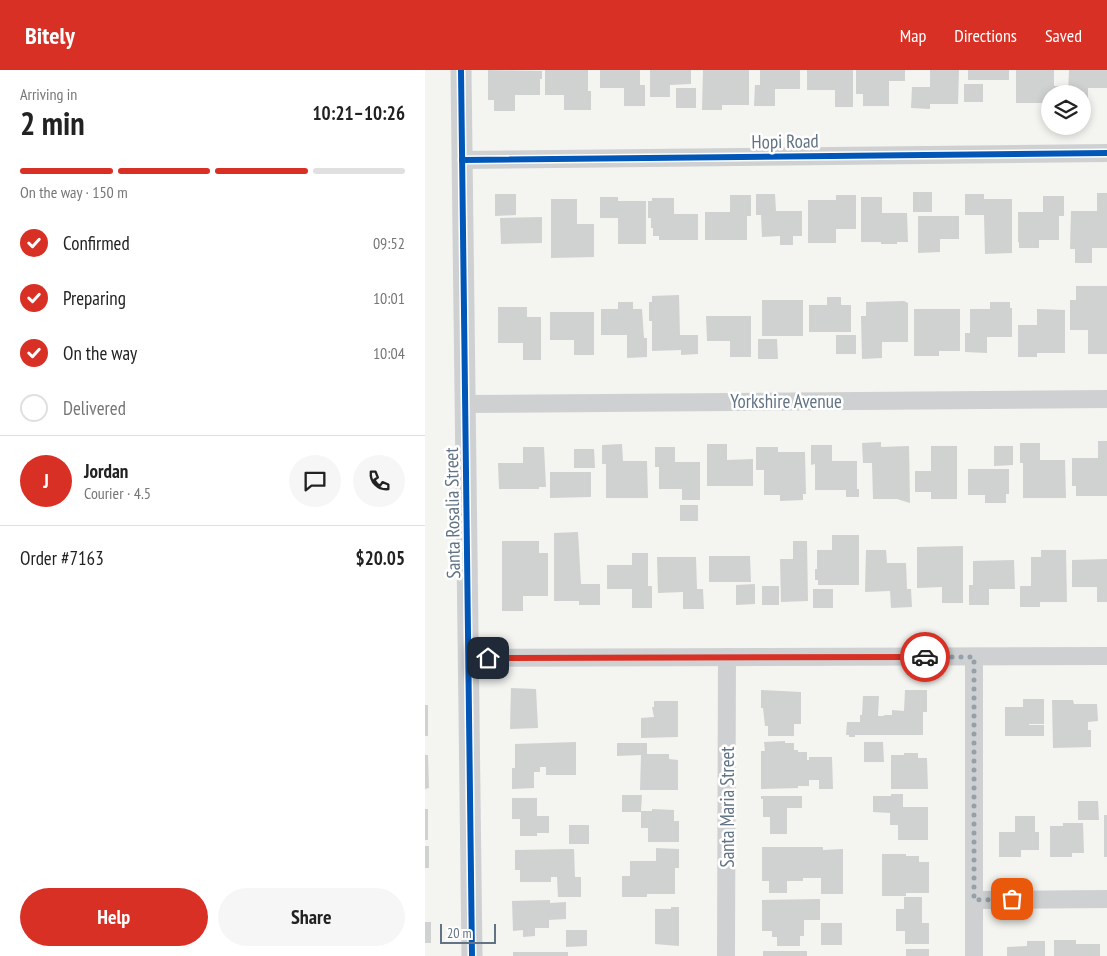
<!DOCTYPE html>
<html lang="en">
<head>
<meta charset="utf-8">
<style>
  body { margin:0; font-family:"PT Sans Narrow",sans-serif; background:#f6f6f6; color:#222; height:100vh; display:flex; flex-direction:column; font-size:19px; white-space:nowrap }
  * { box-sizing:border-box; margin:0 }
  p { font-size:16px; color:#767676 }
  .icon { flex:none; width:28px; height:28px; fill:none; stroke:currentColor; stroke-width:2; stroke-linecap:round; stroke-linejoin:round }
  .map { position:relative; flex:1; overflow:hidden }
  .panel { display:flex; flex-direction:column; background:#fff; width:425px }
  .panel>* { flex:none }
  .tools { position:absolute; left:616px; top:15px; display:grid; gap:10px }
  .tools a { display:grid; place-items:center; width:50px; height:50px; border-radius:50%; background:#fff; box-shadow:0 2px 8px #0003; font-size:25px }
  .scale { position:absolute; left:15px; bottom:12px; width:56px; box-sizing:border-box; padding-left:5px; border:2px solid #617384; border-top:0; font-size:14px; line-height:18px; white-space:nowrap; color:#617384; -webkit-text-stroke:4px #fff; paint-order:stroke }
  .pin { position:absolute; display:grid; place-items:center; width:42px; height:42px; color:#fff; margin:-21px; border-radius:10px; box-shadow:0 2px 8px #0006 }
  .courier { position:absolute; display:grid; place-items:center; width:50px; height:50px; margin:-25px; border:4px solid #d93025; border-radius:50%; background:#fff; color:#222; box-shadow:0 1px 6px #0007 }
  .headline em { font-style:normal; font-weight:800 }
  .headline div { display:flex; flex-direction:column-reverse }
  .headline { display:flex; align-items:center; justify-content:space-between; height:85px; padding:0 20px }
  h1 { font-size:32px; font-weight:800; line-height:38px }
  .bar { display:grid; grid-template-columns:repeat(4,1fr); gap:8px 5px; align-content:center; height:60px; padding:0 20px }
  .bar i { height:6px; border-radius:4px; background:#e0e0e0 }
  .bar .selected { background:#d93025 }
  .bar p { grid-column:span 4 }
  .line { display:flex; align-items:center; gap:12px; padding:0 20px; border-top:1px solid #e0e0e0 }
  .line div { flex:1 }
  .round { display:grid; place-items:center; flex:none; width:52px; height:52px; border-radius:26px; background:#f6f6f6 }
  ol { padding:0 20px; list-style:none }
  li { display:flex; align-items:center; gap:15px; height:55px }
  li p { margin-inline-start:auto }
  li .icon { padding:5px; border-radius:50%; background:#d93025; color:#fff; stroke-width:4 }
  li:last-child { color:#767676 }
  li i { width:28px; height:28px; border:2px solid #e0e0e0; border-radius:50% }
  .action { display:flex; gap:10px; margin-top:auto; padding:10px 20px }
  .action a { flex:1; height:58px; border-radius:30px; background:#d93025; color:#fff; font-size:20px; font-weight:800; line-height:58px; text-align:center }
  .action a+a { background:#f6f6f6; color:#222 }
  header { display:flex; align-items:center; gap:30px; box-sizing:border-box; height:70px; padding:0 25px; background:#d93025; color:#fff }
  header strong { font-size:24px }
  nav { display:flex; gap:28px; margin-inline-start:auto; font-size:18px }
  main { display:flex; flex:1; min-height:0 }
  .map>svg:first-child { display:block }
  .building { fill:#d0d1d1 }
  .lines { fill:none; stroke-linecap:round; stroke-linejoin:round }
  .minor { stroke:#cfd0d1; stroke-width:18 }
  .tertiary { stroke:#cfd0d1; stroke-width:21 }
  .cycleway-casing { stroke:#fff; stroke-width:9 }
  .cycleway { stroke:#0057b8; stroke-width:6 }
  .done { stroke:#94a0aa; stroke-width:5; stroke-dasharray:0 9 }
  .route { stroke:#d93025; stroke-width:6 }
  .labels { text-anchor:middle; stroke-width:5; stroke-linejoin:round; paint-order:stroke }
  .street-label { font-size:19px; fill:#617384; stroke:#fff }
</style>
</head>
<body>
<header>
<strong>Bitely</strong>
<nav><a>Map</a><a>Directions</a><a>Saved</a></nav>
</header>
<main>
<section class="panel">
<div class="headline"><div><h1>2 min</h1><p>Arriving in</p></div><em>10:21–10:26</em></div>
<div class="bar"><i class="selected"></i><i class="selected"></i><i class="selected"></i><i></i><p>On the way · 150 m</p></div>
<ol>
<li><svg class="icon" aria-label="check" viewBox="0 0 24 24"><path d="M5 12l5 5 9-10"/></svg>Confirmed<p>09:52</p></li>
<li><svg class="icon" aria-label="check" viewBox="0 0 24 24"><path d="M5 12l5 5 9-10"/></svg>Preparing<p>10:01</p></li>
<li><svg class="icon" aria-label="check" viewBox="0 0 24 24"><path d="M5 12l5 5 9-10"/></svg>On the way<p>10:04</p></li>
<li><i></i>Delivered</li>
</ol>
<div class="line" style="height:90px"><b class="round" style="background:#d93025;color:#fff">J</b><div><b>Jordan</b><p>Courier · 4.5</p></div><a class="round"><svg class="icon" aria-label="chat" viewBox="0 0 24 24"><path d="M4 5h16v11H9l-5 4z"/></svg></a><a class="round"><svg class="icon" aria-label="phone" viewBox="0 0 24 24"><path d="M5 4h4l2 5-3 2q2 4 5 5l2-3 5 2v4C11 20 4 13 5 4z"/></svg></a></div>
<div class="line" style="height:65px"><div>Order #7163</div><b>$20.05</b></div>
<div class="action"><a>Help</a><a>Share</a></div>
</section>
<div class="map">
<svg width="682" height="886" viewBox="0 0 682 886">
  <rect width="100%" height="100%" fill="#f4f4f1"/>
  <g class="building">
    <path d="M63 0 117 1V9H115V25H90V41H69V30H63Z"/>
    <path d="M120 0H163V21H166V40H139V25H120Z"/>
    <path d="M175 0H215V15H220V36H199V18H175Z"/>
    <path d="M225 0H266V14L245 15V27H225Z"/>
    <path d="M278 0H324V35H297V40H277Z"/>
    <path d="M335 0H375V19H350V36H329L330 15H335Z"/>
    <path d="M382 0H428V37H410V20H382Z"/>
    <path d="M431 0H480V11H464V36H438V24H431Z"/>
    <path d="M505 0H534L533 34H505V39L486 38 487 17H505Z"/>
    <rect x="543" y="0" width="41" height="10"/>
    <path d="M591 0H629V16H637V24H625V36H619V33H591Z"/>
    <path d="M644 0H682V18H663V34H658V24H643Z"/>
    <rect x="539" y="14" width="19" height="18"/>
    <rect x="251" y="18" width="20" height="20"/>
    <rect x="488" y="122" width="19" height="20"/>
    <path d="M672 123H682V178H667V193H650V179H645L646 141H672Z"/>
    <path d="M70 124H91V145L70 146Z"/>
    <path d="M331 124H350L351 141H377V166H368V175H355V166L337 167 336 145H331Z"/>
    <path d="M540 124H559V129H587V183L560 184 559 145H540Z"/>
    <path d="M305 125H326V146H322V170H280V142H305Z"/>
    <path d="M411 125H431V159H411V173H383V130H411Z"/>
    <path d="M618 126H639V146H634V170H614V178H594V172H593V142H618Z"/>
    <path d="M175 127H193V131H221V174H193V148H175Z"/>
    <path d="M436 127H457V143H482L483 172H472V174H456V172H436Z"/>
    <path d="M227 128H249V144H273V170H234V166H228V158H226V148H223V131H227Z"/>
    <path d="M126 129H152V154H169V187L126 188Z"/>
    <path d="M493 146H534V169H515V182L493 183Z"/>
    <path d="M117 147V173L76 174 75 148Z"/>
    <path d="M651 216H682V284H663V260H645V230H651Z"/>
    <path d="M254 225 255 265H273V284L256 285V280L227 281V251H224V232H227V226Z"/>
    <path d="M402 227H416V235H426V262H384V235H402Z"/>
    <rect x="337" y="230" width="41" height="36"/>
    <path d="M479 231 483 233V272H457V288L437 289 436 246H441V232Z"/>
    <path d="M193 232H208V239H217L219 268H222V287L202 288V265H176V239H193Z"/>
    <path d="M565 232H585V238H587V267H562V283L540 282V263H545V239H565Z"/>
    <path d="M73 237H102V247H116V290H98V273H73Z"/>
    <path d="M489 239H535V281H514V286H489Z"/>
    <path d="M612 239 640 240V283H612V287H593V255H612Z"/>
    <path d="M125 242H169V285H149V270H125Z"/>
    <path d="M281 246H326V287H305V271H282Z"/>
    <rect x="411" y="265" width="20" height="19"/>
    <path d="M333 269H352L353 289H333Z"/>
    <path d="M673 371H682V426H651V416H647V388H673Z"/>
    <path d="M456 372V377L484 376 485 433 472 429H448L447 393H438L437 373Z"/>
    <path d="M595 373H615V390H640L641 428H598V393H595Z"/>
    <path d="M197 374 198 391H222L223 428H181V394H177V375Z"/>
    <path d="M282 374H302V390L328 389V416H282Z"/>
    <path d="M386 375H407V391H432V419H434V427H421V420H390V394L386 395Z"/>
    <path d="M506 376H532V429H506V422H490V401H506Z"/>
    <path d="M569 376H588V395L569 396Z"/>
    <path d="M98 377H119L121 417H114V419H74L73 393H98Z"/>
    <path d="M230 377H250V392H275V430H257V419H234V397H230Z"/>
    <path d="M331 377H353V382H380L381 424H378V430L355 431V425H339V400H331Z"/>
    <path d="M149 379H169L170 398H149Z"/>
    <path d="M543 399H584V424H581V433H560V425H543Z"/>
    <path d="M125 402H166V427L125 428Z"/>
    <rect x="255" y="435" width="18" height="16"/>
    <path d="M153 462 156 514H175V535H154V531H129V463Z"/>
    <path d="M407 465H434V515H393V510H390V499H392V480H407Z"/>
    <path d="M77 471H114V483H123V526H98V541H77Z"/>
    <path d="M368 471H382L383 531 356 532 355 489H368Z"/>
    <path d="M538 476V533H517V517L492 518V477Z"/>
    <path d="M441 480H461L462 493H481L482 519H486L487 537 466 538 465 521 440 522Z"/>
    <path d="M616 480H641L642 532H615V537H595V516H606V487H616Z"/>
    <path d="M207 483H223V516H227V538H207V519H182V495H207Z"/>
    <path d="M284 486H325L326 512H284Z"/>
    <path d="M232 487H271L272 519H278L279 539H258V522L233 523Z"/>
    <path d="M682 489V532H672V517H647V490Z"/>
    <path d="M589 490 590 519H564V535H544V515H548V491Z"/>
    <path d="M330 514V534L311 535V515Z"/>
    <rect x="337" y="516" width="17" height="19"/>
    <rect x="388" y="519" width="20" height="19"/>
    <path d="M86 618 111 619 113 658 85 659Z"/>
    <path d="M336 620 376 622V654H369V666H343V656H340L338 638H336Z"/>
    <path d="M480 620H502V642H498V665H430V667H424V665H421L422 652H435V645H437L438 626H454L453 646H459V645H467V640L479 641Z"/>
    <path d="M598 629H619V654H604V655H619V666H580V637H598Z"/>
    <path d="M627 630H648L649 634H672L673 651 663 652V660H666V677L628 678Z"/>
    <path d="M229 631H253V667L216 668V648L229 647 227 637H229Z"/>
    <rect x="0" y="635" width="3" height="31"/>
    <path d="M360 671V673H369V680H373V682H382V690H384V687H407L408 719H394V710H384V716H373V718L336 719V681H340L339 672Z"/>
    <path d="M151 672V705H121V697H115V702H109V718L87 719V698H90V674Z"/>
    <path d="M439 672H458L459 692H439Z"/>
    <path d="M192 673H222V684H244V689L253 690V720H215L216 685 192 686Z"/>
    <path d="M479 683H493V688H502L503 719H466V685H479Z"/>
    <path d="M0 685H3L4 718 0 719Z"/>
    <path d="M466 724H478V737H503V770H473V755H465V743L448 742V726H466Z"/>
    <path d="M197 725H217L216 741H227V739L249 740V751H254V772H223V758H216V742H197Z"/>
    <path d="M336 726H377V738H362V764H345V747H338V729H336Z"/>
    <path d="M87 728H112V746H124V763H112V766H95V749H87Z"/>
    <path d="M653 731H673L674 750H653Z"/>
    <rect x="0" y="739" width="3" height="31"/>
    <rect x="679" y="745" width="3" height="42"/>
    <path d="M590 746H610V762H614V780H596V787H574V762H590Z"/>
    <path d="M638 753H658L659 783H647V787H625V756H638Z"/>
    <rect x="144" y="755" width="20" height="19"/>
    <rect x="0" y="776" width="4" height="22"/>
    <path d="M337 777H398V780L418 779V824H396V808H378V811H362V823H344V811H337Z"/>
    <path d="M231 778 254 779V798H250V824H222V827H197V806H205V791H231Z"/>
    <path d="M149 779 150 807H156V827H133L132 807H126V812H95V800H90V780Z"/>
    <path d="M457 784H481V786H494V792H504V823H481V826H457Z"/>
    <path d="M479 827H497V853H504V874H480V861H471V839H479Z"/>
    <path d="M395 829V850H379V866H375V876H352V867H347V861H337V830Z"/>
    <path d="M125 830V833L141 832V849L124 850V858H110V866L98 867V860L88 861 87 831Z"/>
    <path d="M246 837H254V876L230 874V839H246Z"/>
    <rect x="0" y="852" width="6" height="21"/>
    <rect x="396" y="853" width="21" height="22"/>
    <path d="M141 860H162V876L141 877Z"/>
    <path d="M629 870H651V874H675V886H629Z"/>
    <path d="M602 871H620V886H582V877L602 876Z"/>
    <rect x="481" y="879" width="23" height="7"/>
    <rect x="338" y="881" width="44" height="5"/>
    <rect x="88" y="882" width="55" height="4"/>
  </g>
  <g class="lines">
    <g class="minor">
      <path d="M37 90 682 83"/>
      <path d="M40 334 682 329"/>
      <path d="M549 587V886"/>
      <path d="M43 588 682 586"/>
      <path d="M549 830 682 829"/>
      <path d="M301 886 302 587"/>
    </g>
    <path class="tertiary" d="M36 0 47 886"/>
    <g class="cycleway-casing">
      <g id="cycleway">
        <path d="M36 0 47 886"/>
        <path d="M37 90 682 83"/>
      </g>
    </g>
    <use href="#cycleway" class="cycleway"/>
  </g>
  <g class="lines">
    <path class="done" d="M500 587H549V830L587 829"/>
    <path class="route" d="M63 588 500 587"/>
  </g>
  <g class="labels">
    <g class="street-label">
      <text transform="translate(360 71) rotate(-1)" y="7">Hopi Road</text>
      <text x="361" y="338">Yorkshire Avenue</text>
      <text transform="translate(27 443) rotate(-91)" y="7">Santa Rosalia Street</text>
      <text transform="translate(302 737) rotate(-90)" y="7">Santa Maria Street</text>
    </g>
  </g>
</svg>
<div class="tools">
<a><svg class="icon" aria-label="layers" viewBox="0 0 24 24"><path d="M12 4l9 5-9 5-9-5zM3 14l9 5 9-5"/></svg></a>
</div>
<div class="scale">20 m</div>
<div class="pin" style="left:587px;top:829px;background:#ea580c"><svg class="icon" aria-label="bag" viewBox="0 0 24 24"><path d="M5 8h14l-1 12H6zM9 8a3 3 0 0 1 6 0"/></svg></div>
<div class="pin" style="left:63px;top:588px;background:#1f2937"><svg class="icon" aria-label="home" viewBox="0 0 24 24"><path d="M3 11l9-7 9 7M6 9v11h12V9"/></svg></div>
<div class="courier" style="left:500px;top:587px"><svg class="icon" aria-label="car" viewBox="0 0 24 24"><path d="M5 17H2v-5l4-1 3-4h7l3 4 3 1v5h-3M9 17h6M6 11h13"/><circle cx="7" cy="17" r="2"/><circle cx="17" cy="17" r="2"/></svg></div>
</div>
</main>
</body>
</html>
